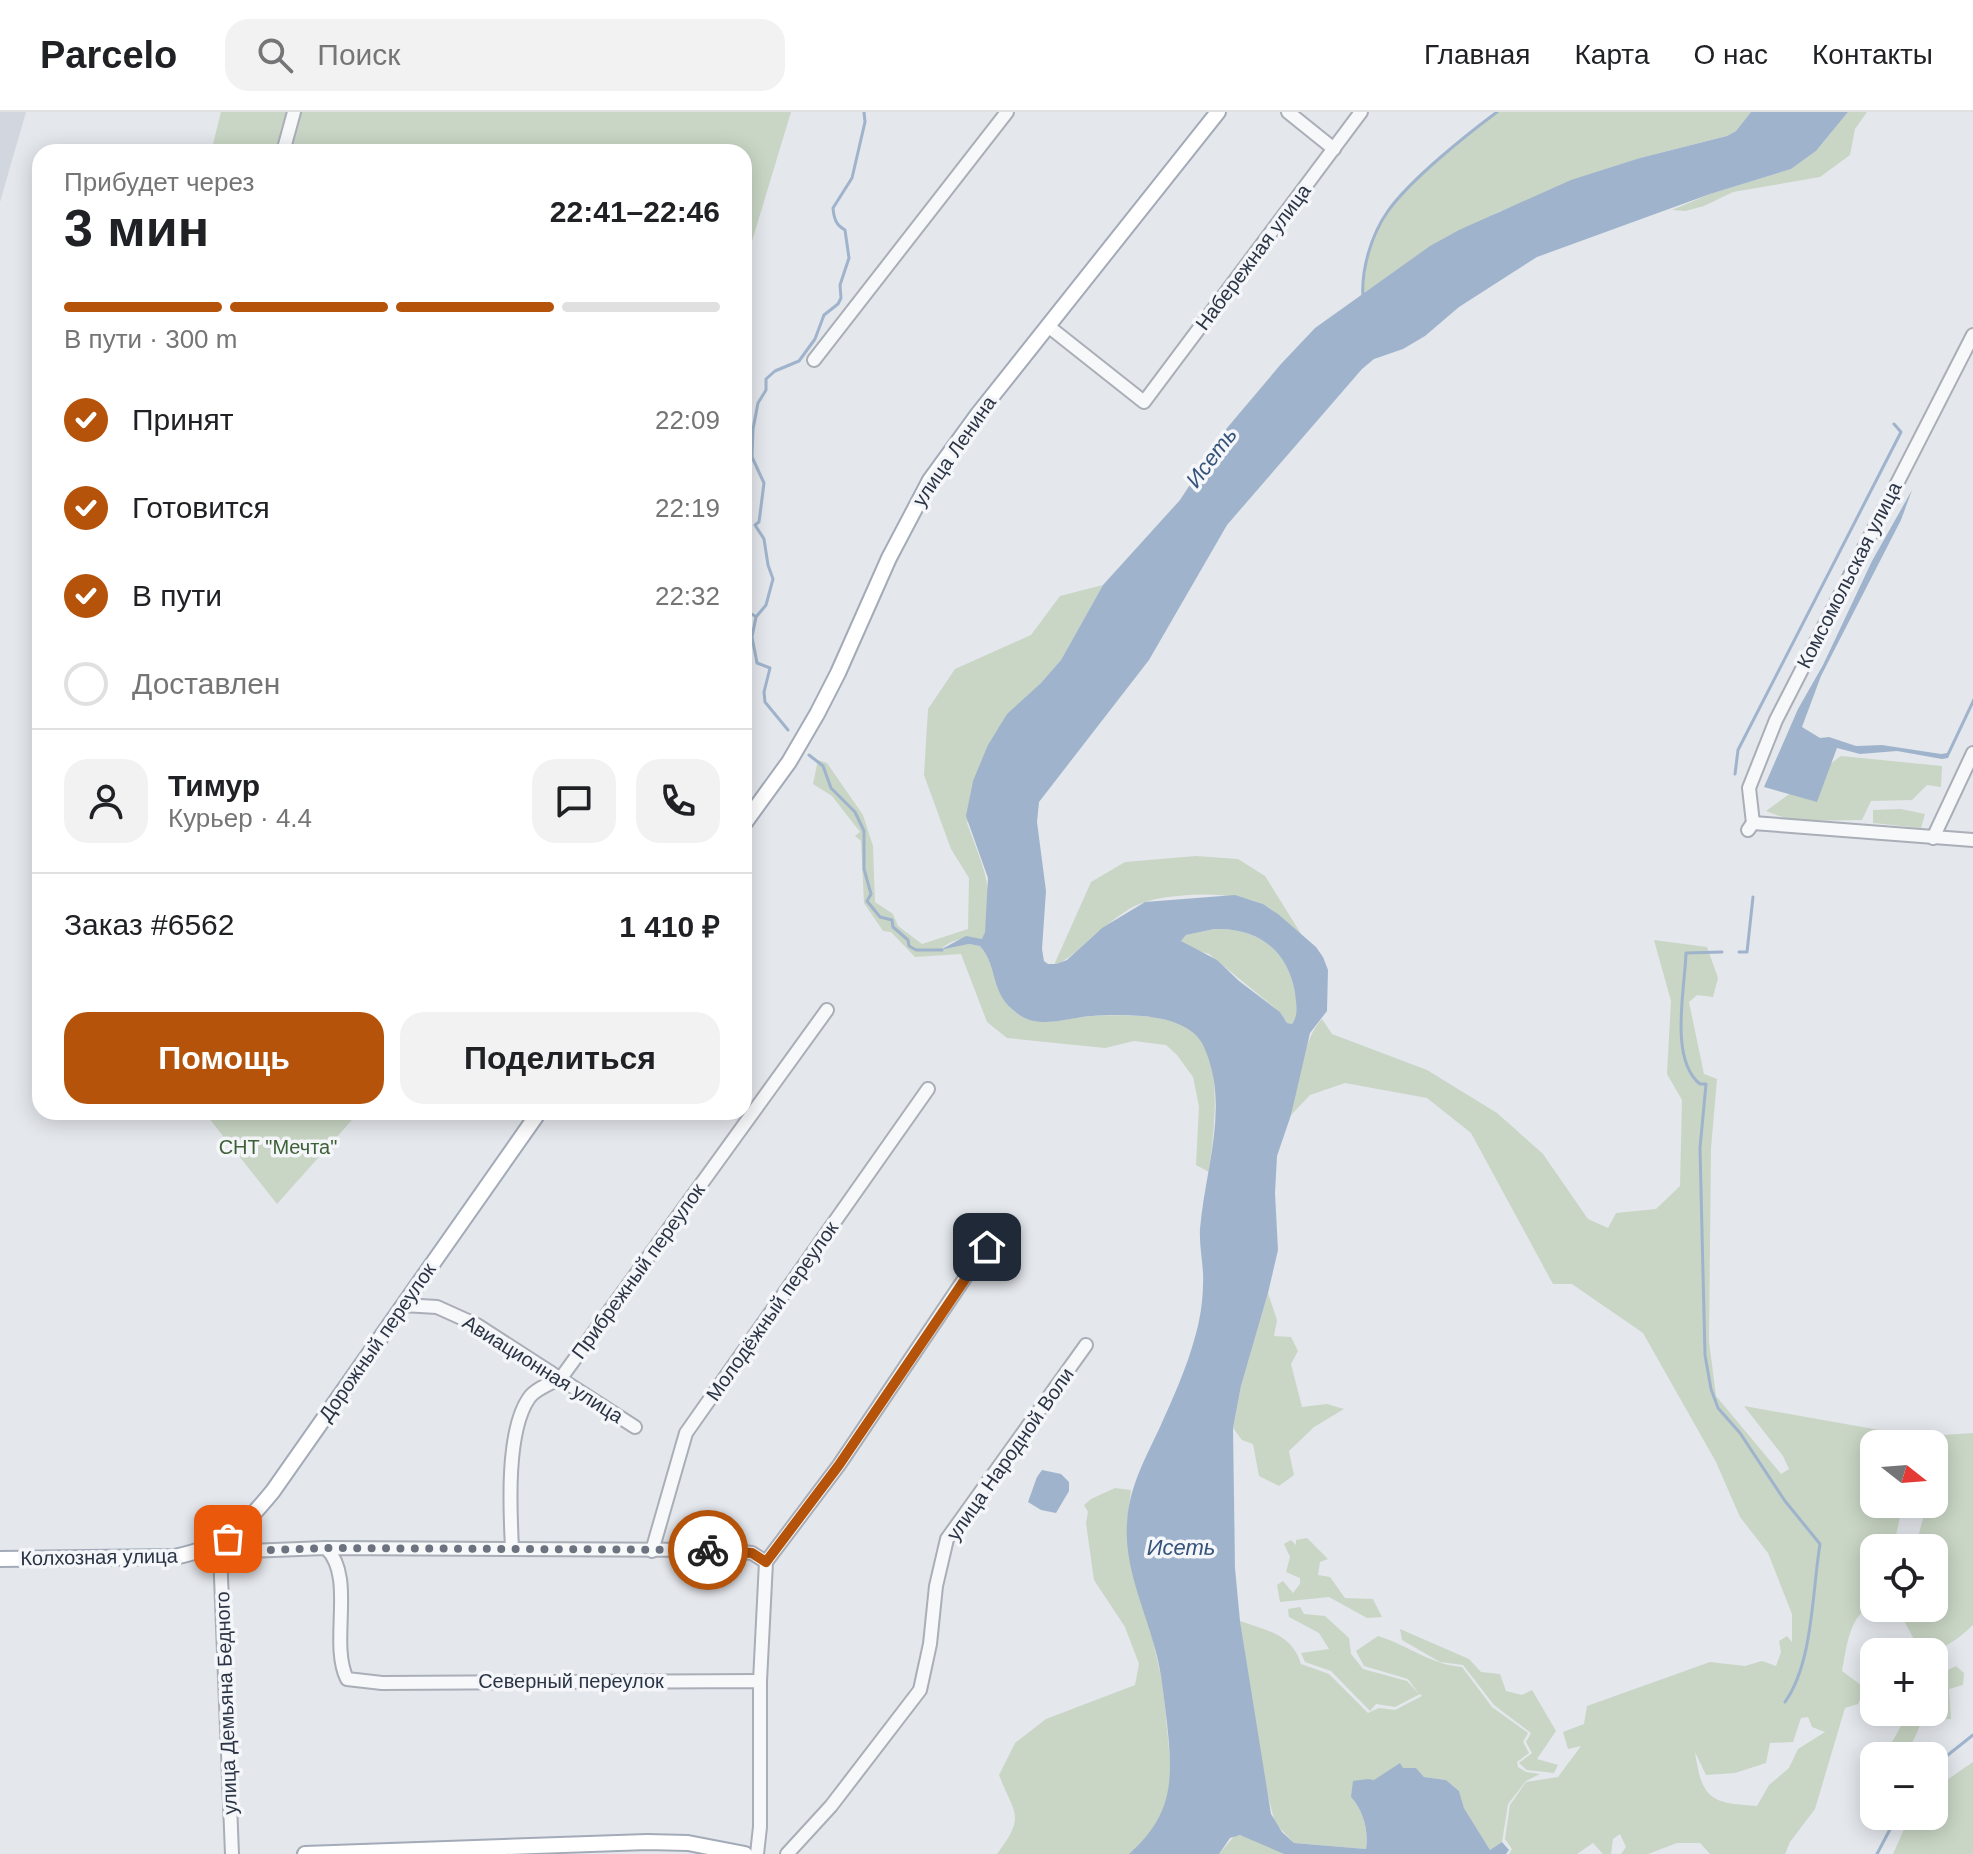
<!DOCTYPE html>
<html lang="ru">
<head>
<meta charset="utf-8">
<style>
  body { margin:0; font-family:Helvetica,sans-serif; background:#f2f2f2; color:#202124; height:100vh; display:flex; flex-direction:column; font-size:30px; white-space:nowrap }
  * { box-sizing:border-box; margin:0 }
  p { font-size:26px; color:#757577 }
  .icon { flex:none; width:44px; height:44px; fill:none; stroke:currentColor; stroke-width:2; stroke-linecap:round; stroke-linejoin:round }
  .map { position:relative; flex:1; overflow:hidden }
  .side { position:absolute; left:32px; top:32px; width:720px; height:976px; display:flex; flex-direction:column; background:#fff; border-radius:24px; box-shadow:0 4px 20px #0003 }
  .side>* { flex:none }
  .needle { width:52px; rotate:107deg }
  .tools { position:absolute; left:1860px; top:1318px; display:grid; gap:16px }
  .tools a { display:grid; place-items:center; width:88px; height:88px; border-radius:16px; background:#fff; box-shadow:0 4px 20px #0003; font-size:40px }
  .pin { position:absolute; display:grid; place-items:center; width:68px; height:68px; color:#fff; margin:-34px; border-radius:16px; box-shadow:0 4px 12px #0006 }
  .courier { position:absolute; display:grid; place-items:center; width:80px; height:80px; margin:-40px; border:6px solid #b45309; border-radius:50%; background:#fff; color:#222; box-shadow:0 2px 10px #0007 }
  .head em { font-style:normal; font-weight:600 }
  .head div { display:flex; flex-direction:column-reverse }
  .head { display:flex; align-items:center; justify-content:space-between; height:136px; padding:0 32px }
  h1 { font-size:52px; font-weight:600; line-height:60px }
  .bar { display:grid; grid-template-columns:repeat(4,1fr); gap:12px 8px; align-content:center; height:96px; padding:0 32px }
  .bar i { height:10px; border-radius:6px; background:#e0e0e0 }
  .bar .selected { background:#b45309 }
  .bar p { grid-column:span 4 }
  .line { display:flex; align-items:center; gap:20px; padding:0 32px; border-top:2px solid #e0e0e0 }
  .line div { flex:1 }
  .round { display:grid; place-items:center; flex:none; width:84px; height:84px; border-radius:24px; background:#f2f2f2 }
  ol { padding:0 32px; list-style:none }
  li { display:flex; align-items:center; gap:24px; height:88px }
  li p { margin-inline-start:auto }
  li .icon { padding:8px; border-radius:50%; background:#b45309; color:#fff; stroke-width:4 }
  li:last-child { color:#757577 }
  li i { width:44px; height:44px; border:4px solid #e0e0e0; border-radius:50% }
  .primary-button { display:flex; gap:16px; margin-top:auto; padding:16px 32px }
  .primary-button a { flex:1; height:92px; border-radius:24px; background:#b45309; color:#fff; font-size:32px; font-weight:600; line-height:92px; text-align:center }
  .primary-button a+a { background:#f2f2f2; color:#202124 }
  header { display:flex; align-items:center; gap:48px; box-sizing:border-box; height:112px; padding:0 40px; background:#fff; border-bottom:2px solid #e0e0e0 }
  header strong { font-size:38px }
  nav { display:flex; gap:44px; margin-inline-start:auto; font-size:28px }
  .search { width:560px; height:72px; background:#f2f2f2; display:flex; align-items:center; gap:20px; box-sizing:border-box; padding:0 28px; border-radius:24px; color:#757577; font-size:30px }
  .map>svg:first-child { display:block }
  .built { fill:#d2d6de }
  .green { fill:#c9d6c5; fill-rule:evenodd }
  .water { fill:#9fb4cc; fill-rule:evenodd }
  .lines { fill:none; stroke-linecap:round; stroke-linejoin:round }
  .stream { stroke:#9fb4cc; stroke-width:3 }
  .minor-casing { stroke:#a9aeb7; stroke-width:16 }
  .major-casing { stroke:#a3abb8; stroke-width:18 }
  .minor { stroke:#f7f8fa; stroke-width:12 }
  .major { stroke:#fff; stroke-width:14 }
  .done { stroke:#6c737f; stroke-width:8; stroke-dasharray:0 14.4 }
  .route { stroke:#b45309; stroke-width:10 }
  .labels { text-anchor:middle; stroke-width:7; stroke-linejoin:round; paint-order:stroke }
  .street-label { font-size:20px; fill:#2b3445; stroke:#f4f6f9 }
  .park-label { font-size:20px; fill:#3f6138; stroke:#f4f6f9 }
  .water-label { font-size:22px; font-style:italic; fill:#34527a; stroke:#f4f6f9 }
</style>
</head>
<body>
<header>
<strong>Parcelo</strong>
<div class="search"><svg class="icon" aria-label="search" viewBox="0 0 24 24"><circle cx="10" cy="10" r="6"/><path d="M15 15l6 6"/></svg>Поиск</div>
<nav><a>Главная</a><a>Карта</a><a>О нас</a><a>Контакты</a></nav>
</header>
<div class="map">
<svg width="1973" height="1742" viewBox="0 0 1973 1742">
  <rect width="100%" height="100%" fill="#e4e7ec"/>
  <path class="built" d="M0 0H26L0 90Z"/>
  <g class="green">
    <path d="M221 0H791L746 149 744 40H211Z"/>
    <path d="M1497 0H1751L1736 19 1727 24 1640 46 1498 100 1398 157 1362 183C1366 154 1370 125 1387 100 1406 71 1468 22 1497 0Z"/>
    <path d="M1848 0H1867L1855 17 1850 43 1820 65 1733 80 1704 94 1685 99 1672 98 1710 82 1791 57 1816 39Z"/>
    <path d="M1103 473 1061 548 1040 572 967 711C982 753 998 781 983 827 967 825 952 826 940 838L969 832 980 834C999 856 993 890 1023 905 1042 915 1064 907 1083 905 1110 902 1171 901 1192 918 1226 945 1213 1023 1209 1060L1196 1053 1199 994 1193 965 1177 943 1166 933 1134 929 1105 936 1007 926 987 910 961 842 915 845 891 820 883 819 864 791 861 729 855 724 860 720 832 684 813 672 818 648 827 651 863 703 873 734 875 790 893 802 898 814 922 832 968 817 969 766 951 737 924 663 928 597 955 557 1031 523 1060 484Z"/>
    <path d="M1841 644 1942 654 1941 675 1927 673 1912 688 1871 689 1862 708 1793 709 1766 699Z"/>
    <path d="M1901 697 1925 702 1921 716 1873 711V698Z"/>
    <path d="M1196 744 1238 747 1265 764 1303 825C1291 815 1280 802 1266 794 1237 778 1176 781 1145 790 1130 794 1115 807 1103 816 1087 827 1073 847 1054 853L1091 770 1125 750Z"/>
    <path d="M1214 817C1257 815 1288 838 1295 881 1297 892 1299 902 1292 912L1287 911 1280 900 1209 842 1192 837 1181 829 1186 823Z"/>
    <path d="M1654 828 1707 835 1718 866 1713 885 1697 883 1689 890 1704 962 1717 967 1711 1036 1709 1229 1716 1284 1781 1362 1789 1357 1783 1344 1744 1294 1919 1325 1917 1332H1874V1392H1903L1893 1436H1874V1491C1849 1504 1847 1533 1842 1559L1865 1576 1858 1592 1845 1596 1815 1697 1790 1730 1785 1742H1710L1700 1731H1677L1648 1742H1621L1626 1735 1620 1722 1613 1727 1611 1742H1603L1593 1731 1577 1742H1509L1512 1737 1505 1727 1510 1693 1526 1670 1558 1665 1581 1634 1568 1637 1563 1620 1584 1612 1587 1594 1710 1550 1745 1554 1762 1549 1776 1554 1781 1540 1779 1529 1787 1524 1792 1530V1502L1768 1441 1740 1405 1716 1350 1643 1221 1572 1172H1553L1471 1021 1427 986 1345 971 1310 983 1291 1003C1297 976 1303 926 1322 907L1332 922 1427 958 1497 1001 1543 1042 1588 1107 1608 1116 1616 1101 1656 1097 1680 1074 1682 988 1667 962 1671 889ZM1808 1605 1812 1615 1825 1620 1798 1637 1789 1656 1769 1673 1757 1694C1711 1691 1702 1688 1695 1640L1706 1663 1735 1661 1766 1651 1770 1631 1793 1630 1801 1606Z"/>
    <path d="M204 1000H359L277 1092Z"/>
    <path d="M1268 1181 1277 1208 1274 1224 1291 1225 1298 1239 1291 1252 1302 1295 1327 1292 1344 1297 1314 1315 1289 1339 1294 1363 1279 1374 1259 1364 1253 1332 1242 1328 1233 1316 1241 1274Z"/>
    <path d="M1973 1321V1513C1958 1527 1942 1540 1921 1540L1903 1507V1496H1934V1436H1915L1927 1392H1934V1366L1943 1323Z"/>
    <path d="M1115 1376 1131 1378 1127 1410 1163 1574 1172 1669 1166 1692 1150 1724 1129 1742H997C1026 1703 1015 1704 999 1663L1015 1631 1046 1607 1135 1573 1139 1552 1125 1515 1094 1468 1086 1411 1088 1400 1084 1393 1091 1387Z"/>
    <path d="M1307 1426 1328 1447 1320 1450 1318 1463 1330 1465 1345 1486 1373 1487 1382 1505 1367 1506 1329 1485 1280 1490 1277 1473 1283 1469 1293 1481 1300 1472V1466L1286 1460 1290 1445 1284 1432 1291 1428 1296 1433V1428Z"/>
    <path d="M1300 1495 1304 1502 1325 1504 1349 1526 1351 1542 1363 1557 1407 1569 1419 1582 1408 1567 1364 1554 1356 1539 1378 1524C1410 1534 1429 1552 1462 1555L1492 1595 1528 1621 1523 1630 1529 1641 1517 1650 1518 1655 1526 1660 1540 1662 1526 1669 1508 1692 1502 1730 1490 1738 1464 1696 1459 1679 1446 1668 1424 1665 1416 1656 1388 1661 1351 1685C1363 1698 1369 1719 1366 1737L1294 1731 1275 1711 1264 1668 1240 1509C1266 1518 1292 1522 1301 1552L1329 1562 1368 1601 1379 1596 1395 1598 1422 1584 1420 1582 1395 1595 1376 1592 1370 1599 1331 1559 1305 1550 1301 1541 1329 1537 1319 1521 1289 1505 1288 1497Z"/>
    <path d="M1400 1517 1469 1547 1481 1560 1500 1562 1506 1579 1522 1583 1532 1578 1556 1619 1537 1647 1558 1653 1554 1661 1527 1658 1519 1651 1532 1641 1526 1630 1531 1621 1494 1593 1463 1553 1440 1550 1402 1528Z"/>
    <path d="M1956 1554 1964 1561 1963 1573 1949 1577 1951 1607 1934 1608V1565Z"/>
    <path d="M1909 1600 1924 1602C1915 1625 1912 1644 1884 1644Z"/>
    <path d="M1973 1650V1742H1893L1910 1704H1934V1677Z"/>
    <path d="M1235 1723 1246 1724 1284 1742H1219Z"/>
  </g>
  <g class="water">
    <path d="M1751 0H1848L1816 39 1791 57 1710 82 1537 145 1459 195 1425 224 1403 237 1374 247 1362 257 1227 413 1149 548 1039 690 1037 710 1046 779 1042 837 1044 849 1048 852H1056L1067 848 1102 816 1145 790 1235 783 1263 792 1278 802 1316 835 1323 845 1328 858 1327 899 1310 921 1291 1003 1277 1044 1275 1081 1278 1138 1268 1181 1241 1274 1233 1316 1235 1456 1240 1509 1271 1702 1282 1720 1294 1731 1366 1737C1369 1719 1363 1698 1351 1685L1353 1669 1368 1667 1374 1668 1400 1651 1403 1656H1416L1424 1665 1446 1668 1459 1679 1464 1696 1490 1738 1502 1730 1509 1738 1506 1742H1284L1240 1723 1230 1726 1219 1742H1129C1174 1702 1173 1667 1167 1611 1164 1587 1162 1563 1156 1540 1145 1497 1124 1456 1127 1411 1129 1375 1145 1347 1160 1315 1173 1286 1187 1255 1195 1225 1200 1209 1203 1188 1203 1171 1204 1153 1199 1136 1200 1117 1205 1056 1231 992 1203 933 1187 900 1124 902 1092 904 1070 905 1042 917 1021 904 988 883 1000 857 980 834L969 832 940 838 966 824 982 827 985 820 988 766 966 704 973 669 988 633 1007 602 1040 572 1061 548 1103 473 1180 388 1227 316 1281 252 1315 216 1430 134 1459 118 1571 68 1640 46 1727 24 1736 19ZM1214 817C1257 815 1288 838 1295 881 1296 892 1299 902 1292 912L1287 911 1280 900 1239 869 1217 848 1181 829 1186 823Z"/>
    <path d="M1912 378 1901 408 1821 564 1802 615 1820 626 1829 625 1856 634 1882 633 1941 642 1947 641 1973 586V593L1948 646 1942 647 1897 639 1860 642 1837 636 1817 690 1764 675 1798 597 1823 553 1872 449Z"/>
    <path d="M1042 1358 1061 1362 1069 1370V1379L1056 1401 1041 1398 1028 1390 1037 1365Z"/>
  </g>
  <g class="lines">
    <g class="stream">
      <path d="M1363 186C1361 158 1371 123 1388 99 1410 68 1466 23 1497 0"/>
      <path d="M744 498 755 504"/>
      <path d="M788 618 765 590 764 580 770 556 757 551 752 525 756 505 766 493 773 467 768 453 764 427 755 413 759 410 764 371 752 345 753 317 758 291 766 278V267L775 259 799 249 815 227 824 203 838 192 841 186 840 173 849 146 845 118C836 113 834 107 833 96L852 66 865 10 864 0"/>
      <path d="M809 643 823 654 831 676 855 700 864 719V757L871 782 867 789 880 805 892 808 893 815 908 828 909 834 916 838H942"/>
      <path d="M1735 662 1738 638 1901 320 1894 312"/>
      <path d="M1722 840 1686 841C1685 877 1669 947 1700 972H1706L1700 1036 1705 1243 1711 1277 1718 1296 1740 1321 1785 1389 1820 1432C1812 1481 1813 1551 1785 1590"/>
      <path d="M1739 840H1747L1753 785"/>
      <path d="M1934 1654 1973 1623"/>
      <path d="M1877 1742 1897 1704"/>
    </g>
    <g class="minor-casing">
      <g id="minor">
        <path d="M1288 0 1334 37"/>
        <path d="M283 40 294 0"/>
        <path d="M1048 214 1144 290 1361 0"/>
        <path d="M814 248 1007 0"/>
        <path d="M1753 711 1749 676 1776 608 1973 223"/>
        <path d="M1748 718 1753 711 1973 728"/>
        <path d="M1933 726 1973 641"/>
        <path d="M403 1193 437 1195 477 1213 635 1315"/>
        <path d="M326 1436C356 1465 329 1530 347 1567L382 1571 760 1569V1715L757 1742"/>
        <path d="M512 1436C510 1397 506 1319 529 1286 535 1277 551 1271 561 1266L827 898"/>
        <path d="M652 1439 686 1321 928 977"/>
        <path d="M220 1440 326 1436 725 1438 752 1441 766 1450"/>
        <path d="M220 1440 232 1742"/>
        <path d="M760 1569 766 1450 839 1353 1002 1111"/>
        <path d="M787 1742 831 1694 920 1578 930 1532 936 1474 947 1427 1086 1233"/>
      </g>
    </g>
    <g class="major-casing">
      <g id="major">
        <path d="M744 712 789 650 817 602 838 561 889 446 930 368 978 302 1218 0"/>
        <path d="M0 1447 174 1445C224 1435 242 1417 273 1379L539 1000"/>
        <path d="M305 1742 647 1730 688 1731 745 1742"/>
      </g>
    </g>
    <use href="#minor" class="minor"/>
    <use href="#major" class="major"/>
  </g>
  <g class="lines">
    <path class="done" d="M228 1427 216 1434 220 1440 326 1436 708 1438"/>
    <path class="route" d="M708 1438 752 1441 766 1450 839 1353 987 1135"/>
  </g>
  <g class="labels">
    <g class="street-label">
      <text transform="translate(1253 145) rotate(-53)" y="7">Набережная улица</text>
      <text transform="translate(954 339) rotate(-55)" y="7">улица Ленина</text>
      <text transform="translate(1849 463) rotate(-63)" y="7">Комсомольская улица</text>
      <text transform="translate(638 1159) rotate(-54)" y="7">Прибрежный переулок</text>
      <text transform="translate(772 1199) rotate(-55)" y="7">Молодёжный переулок</text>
      <text transform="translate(377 1230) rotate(-55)" y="7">Дорожный переулок</text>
      <text transform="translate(543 1257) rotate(32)" y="7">Авиационная улица</text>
      <text transform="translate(1010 1342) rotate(-55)" y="7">улица Народной Воли</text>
      <text transform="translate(99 1445) rotate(-1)" y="7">Колхозная улица</text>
      <text x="571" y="1576">Северный переулок</text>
      <text transform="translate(226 1591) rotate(-92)" y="7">улица Демьяна Бедного</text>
    </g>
    <g class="park-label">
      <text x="278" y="1042">СНТ "Мечта"</text>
    </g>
    <g class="water-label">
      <text transform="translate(1211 345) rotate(-53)" y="8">Исеть</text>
      <text x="1181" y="1443">Исеть</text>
    </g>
  </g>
</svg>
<div class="tools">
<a><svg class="needle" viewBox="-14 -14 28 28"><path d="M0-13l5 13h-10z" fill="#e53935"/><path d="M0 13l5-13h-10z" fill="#757577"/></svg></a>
<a><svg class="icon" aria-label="locate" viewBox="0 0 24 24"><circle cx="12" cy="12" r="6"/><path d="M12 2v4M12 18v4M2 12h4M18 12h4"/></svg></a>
<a>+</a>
<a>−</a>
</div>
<div class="pin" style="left:228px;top:1427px;background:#ea580c"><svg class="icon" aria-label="bag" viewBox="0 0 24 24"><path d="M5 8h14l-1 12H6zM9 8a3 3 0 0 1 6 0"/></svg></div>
<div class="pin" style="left:987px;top:1135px;background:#1f2937"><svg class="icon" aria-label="home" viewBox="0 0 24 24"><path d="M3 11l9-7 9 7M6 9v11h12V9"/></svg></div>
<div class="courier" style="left:708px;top:1438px"><svg class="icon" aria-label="bike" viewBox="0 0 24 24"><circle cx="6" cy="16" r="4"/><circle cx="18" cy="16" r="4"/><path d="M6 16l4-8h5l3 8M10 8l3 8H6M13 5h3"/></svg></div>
<section class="side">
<div class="head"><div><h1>3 мин</h1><p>Прибудет через</p></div><em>22:41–22:46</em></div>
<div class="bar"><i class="selected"></i><i class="selected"></i><i class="selected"></i><i></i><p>В пути · 300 m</p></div>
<ol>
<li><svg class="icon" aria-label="check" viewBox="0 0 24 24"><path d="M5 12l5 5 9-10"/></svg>Принят<p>22:09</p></li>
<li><svg class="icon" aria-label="check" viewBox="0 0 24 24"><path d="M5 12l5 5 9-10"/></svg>Готовится<p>22:19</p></li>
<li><svg class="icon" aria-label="check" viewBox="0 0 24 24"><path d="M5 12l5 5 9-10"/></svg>В пути<p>22:32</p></li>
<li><i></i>Доставлен</li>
</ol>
<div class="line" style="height:144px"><a class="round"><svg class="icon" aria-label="person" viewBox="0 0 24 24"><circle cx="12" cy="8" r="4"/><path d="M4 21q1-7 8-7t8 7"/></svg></a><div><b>Тимур</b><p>Курьер · 4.4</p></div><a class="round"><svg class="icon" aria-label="chat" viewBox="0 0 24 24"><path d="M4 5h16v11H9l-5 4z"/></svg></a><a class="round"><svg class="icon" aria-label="phone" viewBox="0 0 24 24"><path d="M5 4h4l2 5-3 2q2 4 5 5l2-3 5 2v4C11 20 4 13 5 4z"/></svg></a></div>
<div class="line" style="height:104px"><div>Заказ #6562</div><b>1 410 ₽</b></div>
<div class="primary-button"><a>Помощь</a><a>Поделиться</a></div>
</section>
</div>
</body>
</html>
